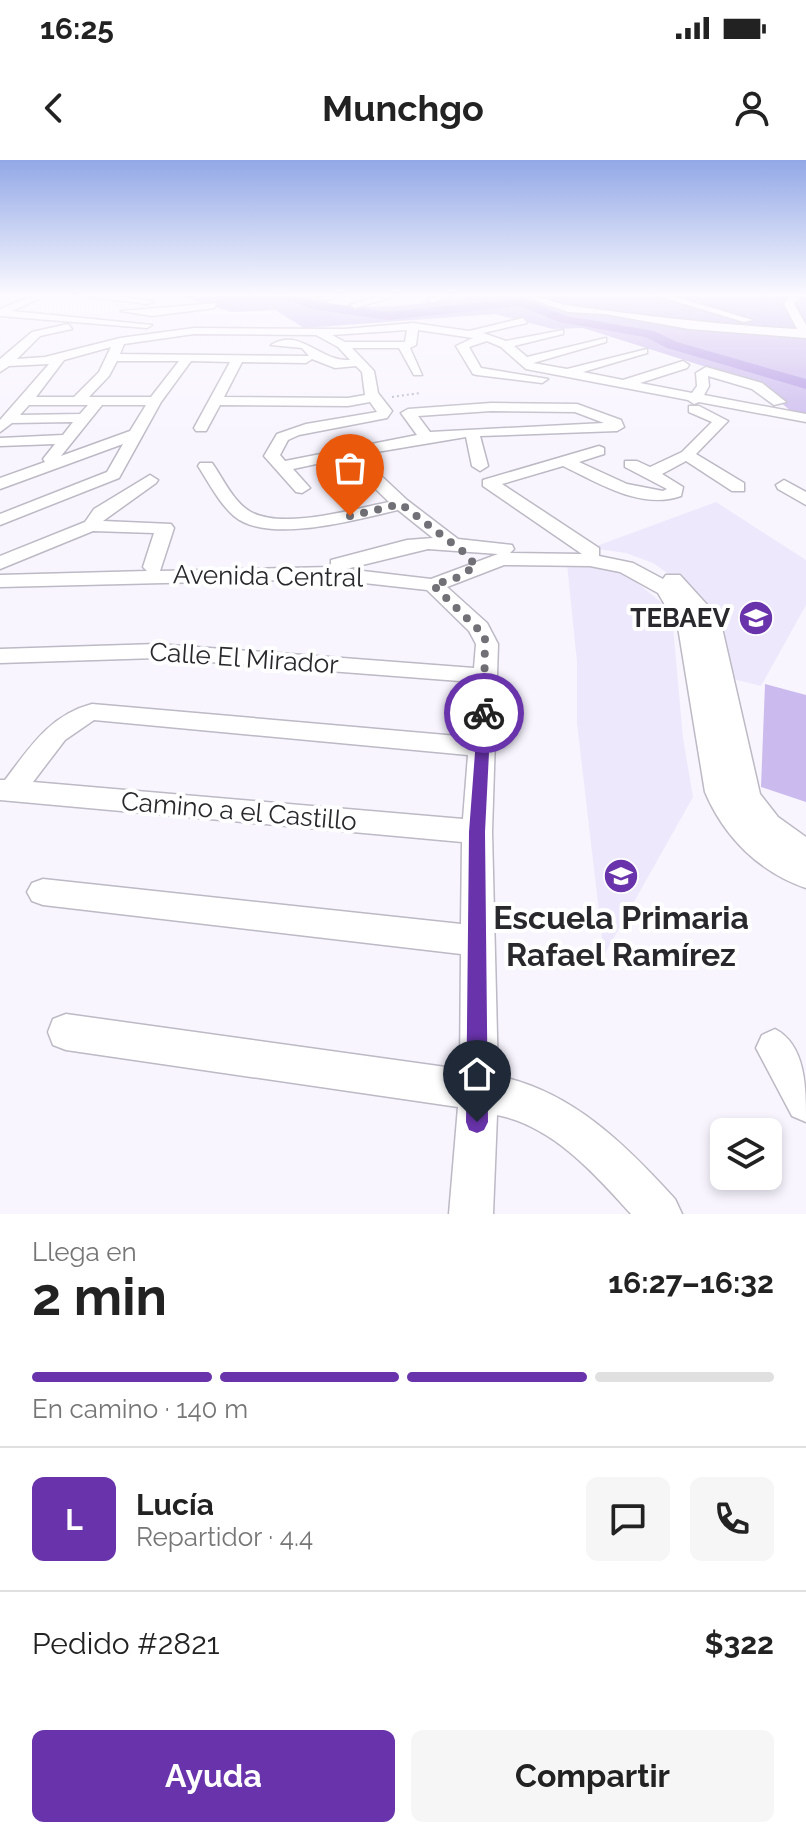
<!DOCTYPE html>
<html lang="es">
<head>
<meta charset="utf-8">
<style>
  body { margin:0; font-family:Raleway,sans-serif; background:#f6f6f6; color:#222; height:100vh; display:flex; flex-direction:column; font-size:30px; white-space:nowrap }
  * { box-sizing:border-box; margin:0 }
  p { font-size:26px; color:#767676 }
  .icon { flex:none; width:44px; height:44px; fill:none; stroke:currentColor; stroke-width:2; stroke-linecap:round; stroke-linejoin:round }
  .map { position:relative; height:1054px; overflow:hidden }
  .sheet { display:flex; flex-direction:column; background:#fff; flex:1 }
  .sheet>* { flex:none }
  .fabs { position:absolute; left:710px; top:958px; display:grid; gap:16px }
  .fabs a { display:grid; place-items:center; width:72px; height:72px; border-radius:12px; background:#fff; box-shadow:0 4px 12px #0003; font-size:40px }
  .pin { position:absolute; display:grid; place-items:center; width:68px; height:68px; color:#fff; margin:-82px -34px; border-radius:50% 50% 50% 0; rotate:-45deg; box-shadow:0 0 8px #0007 }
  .pin .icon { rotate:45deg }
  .courier { position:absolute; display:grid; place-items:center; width:80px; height:80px; margin:-40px; border:6px solid #6934ab; border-radius:50%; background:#fff; color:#222; box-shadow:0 2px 10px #0007 }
  .headline em { font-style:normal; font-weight:700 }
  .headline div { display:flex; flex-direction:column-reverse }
  .headline { display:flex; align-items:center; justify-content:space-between; height:136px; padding:0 32px }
  h1 { font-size:52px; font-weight:700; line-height:60px }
  .bar { display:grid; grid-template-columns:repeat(4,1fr); gap:12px 8px; align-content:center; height:96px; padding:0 32px }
  .bar i { height:10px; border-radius:6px; background:#e0e0e0 }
  .bar .current { background:#6934ab }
  .bar p { grid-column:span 4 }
  .line { display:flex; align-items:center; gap:20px; padding:0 32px; border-top:2px solid #e0e0e0 }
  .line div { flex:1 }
  .round { display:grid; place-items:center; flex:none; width:84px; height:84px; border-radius:12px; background:#f6f6f6 }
  .action { display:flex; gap:16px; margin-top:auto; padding:16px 32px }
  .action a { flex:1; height:92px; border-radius:12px; background:#6934ab; color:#fff; font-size:32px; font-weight:700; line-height:92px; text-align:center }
  .action a+a { background:#f6f6f6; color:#222 }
  .status { display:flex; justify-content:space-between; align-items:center; height:56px; padding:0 40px; background:#fff; direction:ltr }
  .status svg { height:22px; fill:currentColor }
  header { display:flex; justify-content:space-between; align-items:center; height:104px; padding:0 32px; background:#fff; font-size:36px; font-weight:700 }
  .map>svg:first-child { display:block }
  .built { fill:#eee8fc }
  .green { fill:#cbbaee }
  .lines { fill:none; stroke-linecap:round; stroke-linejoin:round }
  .river { fill:#b197e3; fill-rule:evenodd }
  .minor-casing { stroke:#bdb9c5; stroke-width:3 }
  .path { stroke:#b8b6be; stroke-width:2; stroke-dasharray:2 3; stroke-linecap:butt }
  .minor { fill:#fff; fill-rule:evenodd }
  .route { fill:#6934ab }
  .done { stroke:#717076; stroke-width:8; stroke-dasharray:0 14.4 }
  .labels { text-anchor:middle; stroke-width:8; stroke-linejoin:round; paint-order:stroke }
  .street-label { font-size:26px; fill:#29282c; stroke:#fff }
  .poi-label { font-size:26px; font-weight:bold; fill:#29282c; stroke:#fff; text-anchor:end }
  .near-poi-label { font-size:32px; font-weight:bold; fill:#29282c; stroke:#fff }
</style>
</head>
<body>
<div class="status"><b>16:25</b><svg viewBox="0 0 49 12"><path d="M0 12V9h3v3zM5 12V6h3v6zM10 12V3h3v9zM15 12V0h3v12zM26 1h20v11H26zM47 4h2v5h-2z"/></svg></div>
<header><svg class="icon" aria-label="back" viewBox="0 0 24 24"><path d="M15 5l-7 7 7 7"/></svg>Munchgo<svg class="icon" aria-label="person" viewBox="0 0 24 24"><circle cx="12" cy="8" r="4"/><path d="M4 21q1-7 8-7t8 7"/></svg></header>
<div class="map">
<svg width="806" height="1054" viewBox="0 0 806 1054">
  <rect width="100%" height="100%" fill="#f8f5ff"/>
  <g class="built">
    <path d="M716 342 806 400V445L761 526 729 518 693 431 653 403 626 393 591 388Z"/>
    <path d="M567 404 608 409 629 416 663 444 673 467 683 578 693 637 604 795 577 563V502Z"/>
  </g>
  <g class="green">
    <path d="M296 134C359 156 411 145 475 136L472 134H806V256L794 254 760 224 583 168 553 169 495 154 304 168 275 150 232 152 178 135Z"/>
    <path d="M765 524 806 535V642L761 627Z"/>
  </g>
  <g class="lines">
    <path class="river" d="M269 134H287L313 141 388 152 521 138 567 156 654 171 677 182 806 219V229L667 188 645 177 559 162 520 146 388 160 312 149Z"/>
    <g class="minor-casing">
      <g id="minor">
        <path d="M37 134H50L12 151 152 165 147 168 0 156V149Z"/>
        <path d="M66 134H101L153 141 148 144Z"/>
        <path d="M328 134H345L323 141 318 138Z"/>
        <path d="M386 134H402L355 148 350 145Z"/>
        <path d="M443 134H458L432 143 427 140Z"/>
        <path d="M518 134C538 134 553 144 572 146 647 156 721 165 797 169L784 144 793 134H803L794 144 806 165V178L689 169 605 154 568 152Z"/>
        <path d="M651 134H666L753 160 744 162Z"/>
        <path d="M218 143 214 148 152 156 121 151Z"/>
        <path d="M523 158 527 163 483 173 506 181 563 170V174L514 186 527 197 606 178V182L533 203 567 209 647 189V193L583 212 623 220 683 201 689 205 687 208 640 223 692 233 697 226 696 213 706 207 762 223 786 242 774 245 752 229 708 216 709 226 704 235 806 254V262L699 242 694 244 688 240 526 209 501 187 487 181 469 187 481 208 548 219 542 223 477 215 473 214 456 186 473 178 418 170 416 185 410 188 422 215H414L399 188H352L374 211 378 233 392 251 387 258 299 275 288 280 280 295 285 301 417 275 401 253 408 249 491 243 577 244 621 260 624 267 617 271 480 276 488 306 480 311 472 306 466 277 359 295 407 340 458 379 512 385 514 389 510 393 582 394 483 326V320L599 286 604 288V294L579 302 627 324 663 331 667 329 625 307V301H637L650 307 682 292 712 262 689 252V246H699L728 261 696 294 744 323V331H732L686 301 662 314 683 327 681 336C640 350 599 323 563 306L502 324 599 388V396L633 403 663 419 666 415H680L720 459 760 634 778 657 806 677V728C759 712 724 677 705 632L678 467 658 433 620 412 590 406 504 405 447 427 487 463 498 484 492 672 498 916C572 931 626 985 675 1039L682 1054H631C595 1014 553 966 497 955L493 1054H449L458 947 66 890 53 885 48 872 53 859 66 854 460 909 461 794 43 745 32 741 27 732 32 723 43 719 461 764 462 682 0 640V620H5C30 587 50 555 92 544L469 577 473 522 157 498 0 503V489L157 484 474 508 476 484 469 471 427 430 328 419 0 427V415L147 411 143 407 154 373 93 371 0 409V396L85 362 94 349 150 315 158 320 156 323 103 361 171 364 174 368 160 411 331 407V400L407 380 433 378 398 350C358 359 268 385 234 356 219 343 209 323 198 306L200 303H212C223 318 233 342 251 352 283 370 354 349 389 342L344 298 293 309 310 328 302 333 296 332 264 296 277 274 306 264 377 252 370 242 348 246 220 245 206 271H196L194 268 230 202 191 201 161 242 119 318 0 365V354L107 312 123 284 0 329V318L45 302 43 299 55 284 0 286V278L63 275 73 262 12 263 0 272V260L49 204 9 206 0 212V199L32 172 68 164 72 169 40 176 17 199 45 197 120 178 194 168 344 169 413 163 469 171ZM407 170 405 182H345L332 175ZM194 174 316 175 338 187 350 200C319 202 301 167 271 185L302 188 309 196 120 194 124 184ZM111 187 99 212 74 237H36L64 200ZM312 199 335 208 356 206 362 212 365 235 348 238 224 237 242 202 306 203ZM117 201H179L151 237H89L109 216ZM29 245H88L80 254 20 255ZM102 245H146L130 271 61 296ZM491 251 575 252 604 263 430 272 418 256ZM428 389 498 394 431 419 346 409ZM94 560 468 595 463 659 33 622 65 580Z"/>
        <path d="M784 320 806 332V345L778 329 776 325Z"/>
        <path d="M775 869C806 885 806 928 806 962L792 956 756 888 762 875Z"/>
      </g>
    </g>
    <path class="path" d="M392 237 420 233"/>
    <use href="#minor" class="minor"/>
  </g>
  <linearGradient id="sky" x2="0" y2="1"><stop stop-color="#92a8e6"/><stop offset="0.48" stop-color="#fcfaff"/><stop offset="1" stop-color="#fcfaff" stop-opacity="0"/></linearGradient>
  <rect width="806" height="281" fill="url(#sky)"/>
  <path class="route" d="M484 548 491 553 485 672 488 962 484 970 477 973 469 970 466 962 469 672 478 553Z"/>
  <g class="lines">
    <path class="done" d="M350 356 401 344 465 393 476 406 456 418 433 425 485 476 484 553"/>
  </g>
  <defs>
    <g id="school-disc" transform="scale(1.8)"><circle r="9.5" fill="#6934ab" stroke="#fff"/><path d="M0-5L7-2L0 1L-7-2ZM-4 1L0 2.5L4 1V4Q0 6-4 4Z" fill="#fff"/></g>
  </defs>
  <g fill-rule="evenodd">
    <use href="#school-disc" x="756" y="458"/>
    <use href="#school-disc" x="621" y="716"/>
  </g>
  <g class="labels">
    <g class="street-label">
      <text transform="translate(268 416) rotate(1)" y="9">Avenida Central</text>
      <text transform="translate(244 498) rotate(4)" y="9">Calle El Mirador</text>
      <text transform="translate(239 651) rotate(5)" y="9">Camino a el Castillo</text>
    </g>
    <g class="poi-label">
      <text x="730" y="467">TEBAEV</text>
    </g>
    <g class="near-poi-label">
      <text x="621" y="769">Escuela Primaria<tspan x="621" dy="37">Rafael Ramírez</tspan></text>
    </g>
  </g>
</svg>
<div class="fabs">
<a><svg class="icon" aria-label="layers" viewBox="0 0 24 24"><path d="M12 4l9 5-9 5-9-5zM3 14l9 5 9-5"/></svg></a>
</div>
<div class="pin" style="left:350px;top:356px;background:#ea580c"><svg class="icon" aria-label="bag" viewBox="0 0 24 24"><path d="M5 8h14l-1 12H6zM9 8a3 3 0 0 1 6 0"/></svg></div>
<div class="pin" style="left:477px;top:962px;background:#1f2937"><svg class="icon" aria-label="home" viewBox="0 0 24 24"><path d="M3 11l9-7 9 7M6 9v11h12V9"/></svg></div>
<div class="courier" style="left:484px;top:553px"><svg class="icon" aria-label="bike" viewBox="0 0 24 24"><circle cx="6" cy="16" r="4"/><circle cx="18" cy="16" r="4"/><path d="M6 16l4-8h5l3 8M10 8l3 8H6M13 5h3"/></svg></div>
</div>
<section class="sheet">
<div class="headline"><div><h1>2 min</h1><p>Llega en</p></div><em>16:27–16:32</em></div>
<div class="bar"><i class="current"></i><i class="current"></i><i class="current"></i><i></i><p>En camino · 140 m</p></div>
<div class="line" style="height:144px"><b class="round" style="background:#6934ab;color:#fff">L</b><div><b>Lucía</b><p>Repartidor · 4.4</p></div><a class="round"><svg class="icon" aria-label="chat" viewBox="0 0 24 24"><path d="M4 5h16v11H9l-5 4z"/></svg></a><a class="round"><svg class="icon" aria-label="phone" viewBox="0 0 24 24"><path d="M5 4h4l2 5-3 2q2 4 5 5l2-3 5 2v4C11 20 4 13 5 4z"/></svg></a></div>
<div class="line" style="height:104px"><div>Pedido #2821</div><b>$322</b></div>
<div class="action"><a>Ayuda</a><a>Compartir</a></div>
</section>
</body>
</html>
